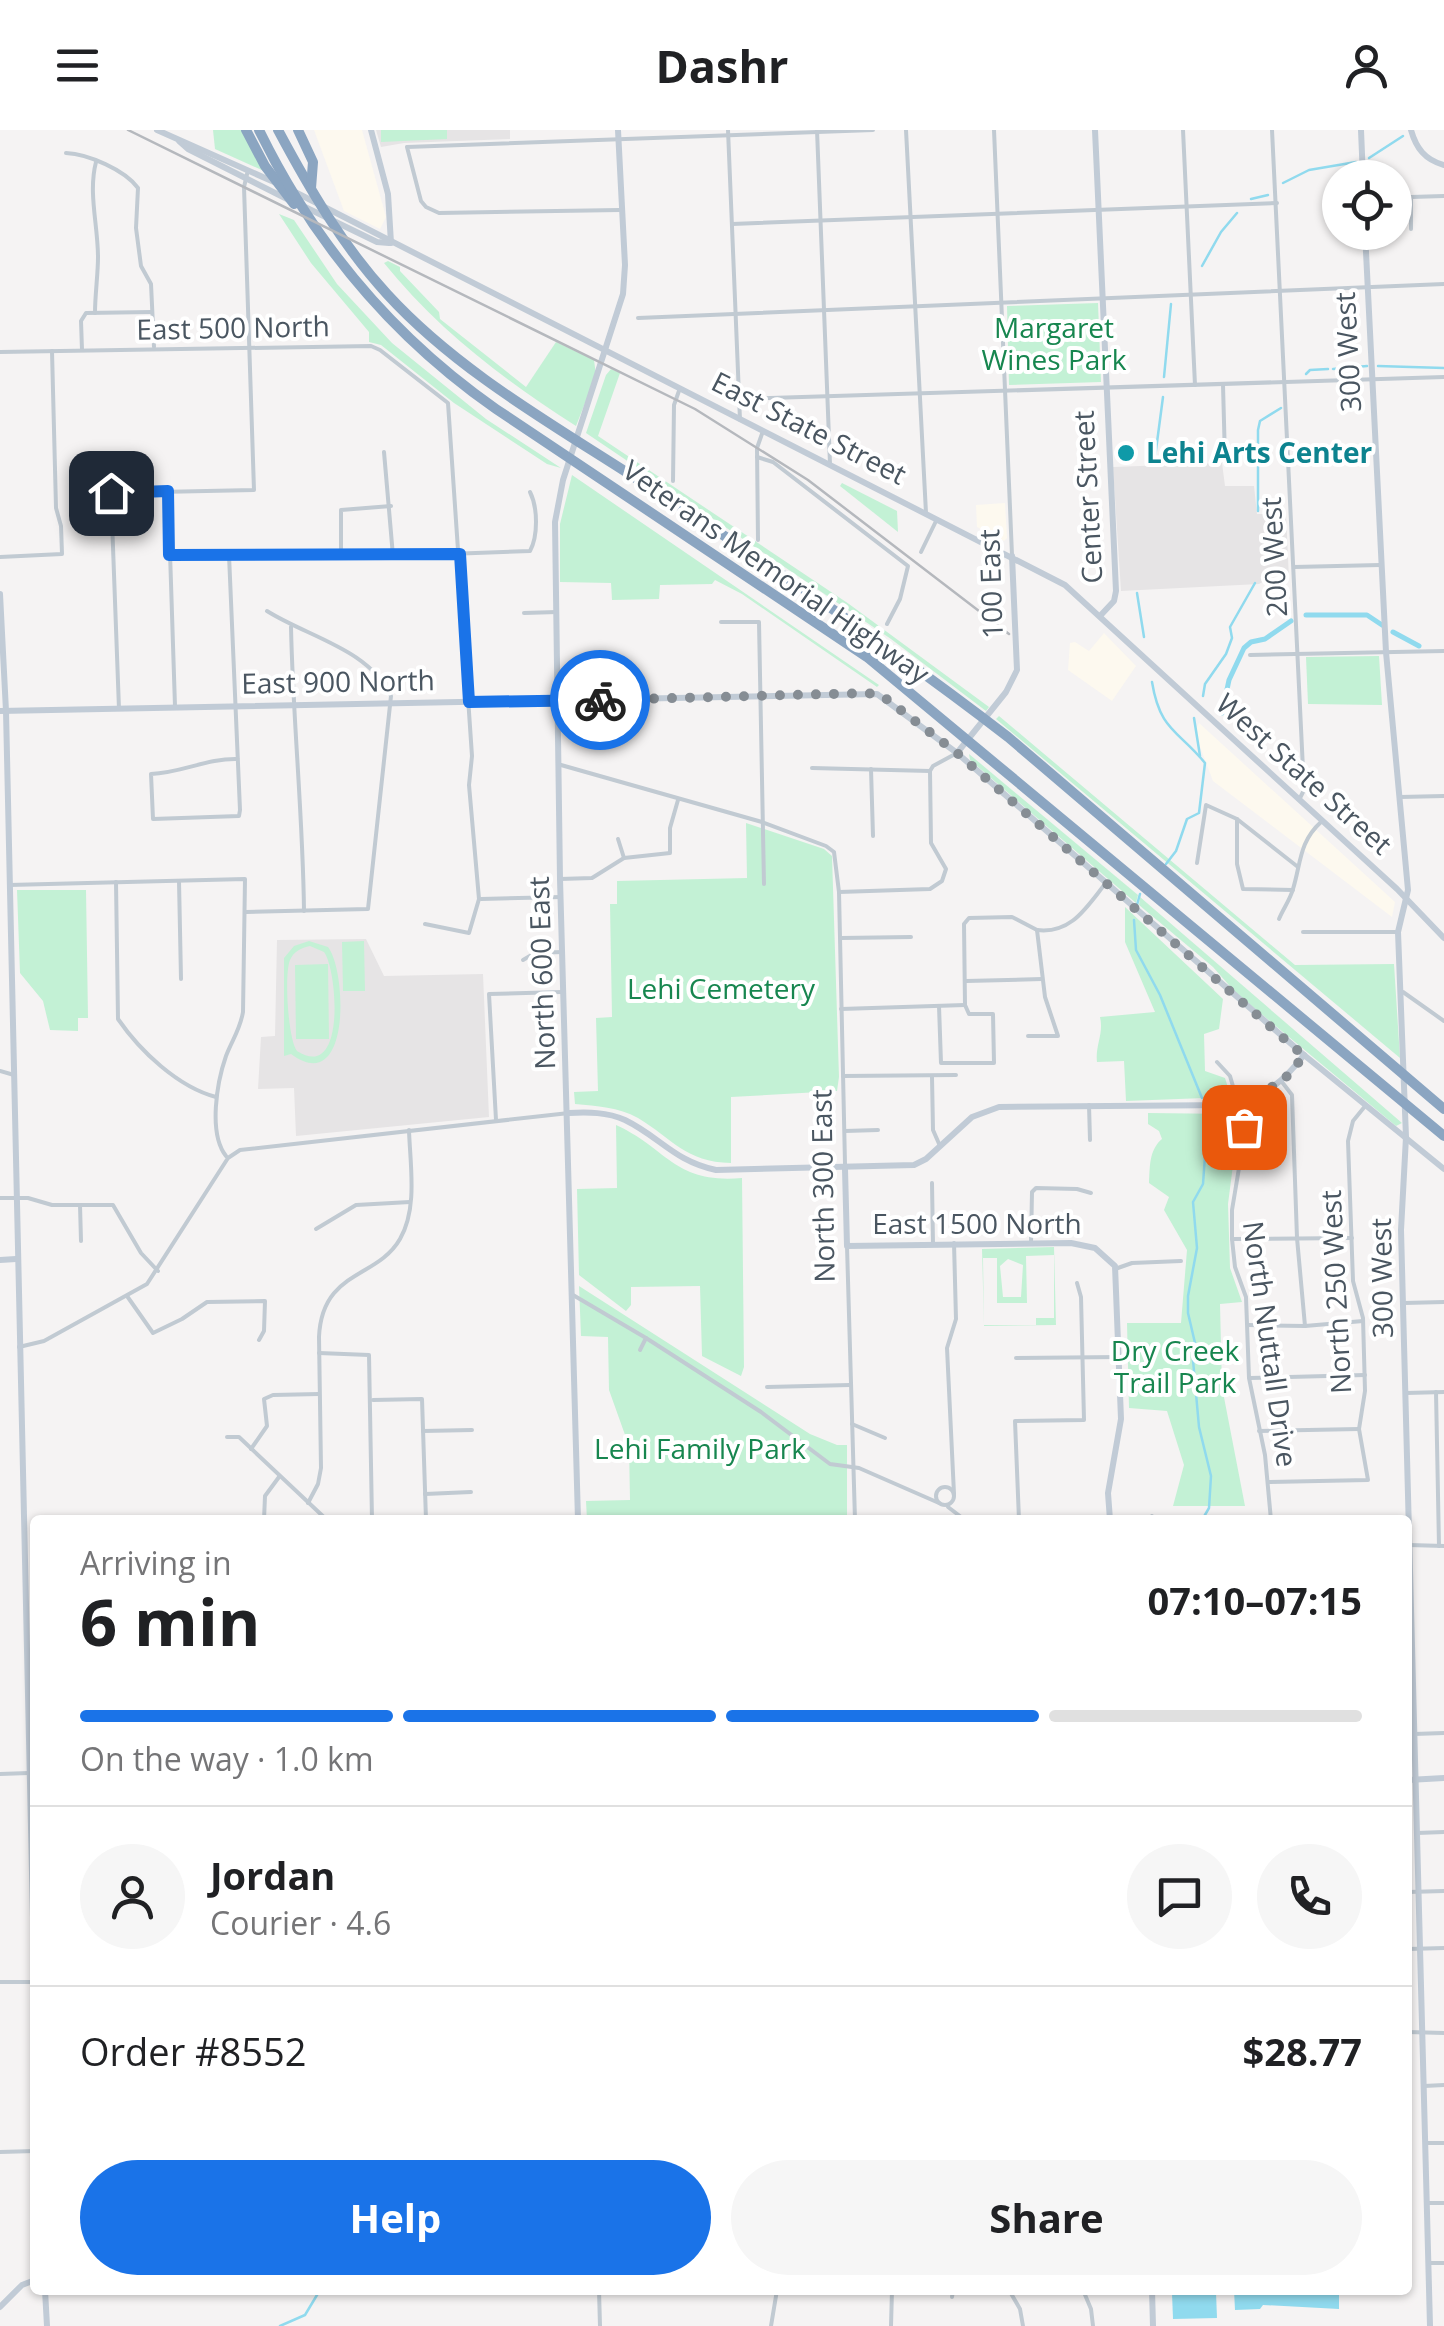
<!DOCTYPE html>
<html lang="en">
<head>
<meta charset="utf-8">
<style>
  body { margin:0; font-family:"Open Sans",sans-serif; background:#f6f6f6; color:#202124; height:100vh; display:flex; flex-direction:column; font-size:38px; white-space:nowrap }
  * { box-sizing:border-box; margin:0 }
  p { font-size:32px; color:#757577 }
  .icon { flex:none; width:55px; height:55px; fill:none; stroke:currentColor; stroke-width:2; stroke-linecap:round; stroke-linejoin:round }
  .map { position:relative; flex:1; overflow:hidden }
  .sheet { position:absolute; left:30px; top:1385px; width:1382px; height:780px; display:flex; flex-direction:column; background:#fff; border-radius:10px; box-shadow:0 2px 8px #0004 }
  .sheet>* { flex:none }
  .fabs { position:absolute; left:1322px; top:30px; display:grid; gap:20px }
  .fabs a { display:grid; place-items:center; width:90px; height:90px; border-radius:50%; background:#fff; box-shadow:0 2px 8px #0004; font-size:50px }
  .pin { position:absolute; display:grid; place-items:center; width:85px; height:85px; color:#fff; margin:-42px; border-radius:20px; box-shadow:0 5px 15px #0006 }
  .courier { position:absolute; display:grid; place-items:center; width:100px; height:100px; margin:-50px; border:8px solid #1a73e8; border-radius:50%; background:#fff; color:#222; box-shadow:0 2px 12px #0007 }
  .head em { font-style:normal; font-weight:700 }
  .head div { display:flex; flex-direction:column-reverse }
  .head { display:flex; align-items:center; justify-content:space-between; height:170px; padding:0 50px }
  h1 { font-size:65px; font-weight:700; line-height:75px }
  .bar { display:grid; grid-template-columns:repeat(4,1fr); gap:15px 10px; align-content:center; height:120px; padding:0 50px }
  .bar i { height:12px; border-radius:8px; background:#e0e0e0 }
  .bar .active { background:#1a73e8 }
  .bar p { grid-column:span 4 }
  .line { display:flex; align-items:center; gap:25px; padding:0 50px; border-top:2px solid #e0e0e0 }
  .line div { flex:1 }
  .round { display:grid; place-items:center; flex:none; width:105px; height:105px; border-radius:52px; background:#f6f6f6 }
  .cta { display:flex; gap:20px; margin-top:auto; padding:20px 50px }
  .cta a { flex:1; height:115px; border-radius:60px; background:#1a73e8; color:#fff; font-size:40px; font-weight:700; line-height:115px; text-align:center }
  .cta a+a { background:#f6f6f6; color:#202124 }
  header { display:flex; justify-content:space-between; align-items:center; height:130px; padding:0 50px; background:#fff; font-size:45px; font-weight:700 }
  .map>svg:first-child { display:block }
  .commercial { fill:#fdf9ef }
  .education { fill:#e6e4e5 }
  .green { fill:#c3f1d5; fill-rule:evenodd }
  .water { fill:#90daee }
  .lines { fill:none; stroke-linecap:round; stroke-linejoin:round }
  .stream { stroke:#90daee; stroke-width:2.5 }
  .canal { stroke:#90daee; stroke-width:5 }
  .street { stroke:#c1cad2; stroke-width:4 }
  .secondary { stroke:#c1cbd6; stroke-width:6 }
  .highway { stroke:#8ba5c1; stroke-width:10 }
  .rail { stroke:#b5b8bd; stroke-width:2.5 }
  .done { stroke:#868d94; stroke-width:10; stroke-dasharray:0 18 }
  .route { stroke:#1a73e8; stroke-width:12 }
  .culture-dot { fill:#0f9aa8; stroke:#fff; stroke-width:4 }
  .labels { text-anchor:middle; stroke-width:8; stroke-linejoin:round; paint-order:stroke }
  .street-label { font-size:28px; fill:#4a5661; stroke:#fff }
  .park-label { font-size:28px; fill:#17864f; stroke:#fff }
  .culture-label { font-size:28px; font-weight:bold; fill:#0d838f; stroke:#fff; text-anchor:start }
</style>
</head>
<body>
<header><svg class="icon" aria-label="menu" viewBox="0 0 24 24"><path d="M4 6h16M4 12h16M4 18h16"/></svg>Dashr<svg class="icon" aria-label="person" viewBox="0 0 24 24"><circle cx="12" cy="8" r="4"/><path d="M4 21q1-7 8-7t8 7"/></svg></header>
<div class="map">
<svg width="1444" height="2196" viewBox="0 0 1444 2196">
  <rect width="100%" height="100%" fill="#f5f3f3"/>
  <g class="commercial">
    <path d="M314 0H362L386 87 380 99 344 81Z"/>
    <path d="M1005 373 1007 408 1004 411 977 397 976 375Z"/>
    <path d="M1104 503 1136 536 1112 571 1068 540 1070 513 1075 512 1089 521Z"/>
    <path d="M1199 593 1395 772 1392 787 1213 651 1199 614 1196 599Z"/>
  </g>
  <g class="education">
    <path d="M376 0H510V9L404 13 381 17Z"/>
    <path d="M1222 333 1225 356H1254L1257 384H1286L1289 449 1266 450 1259 454 1121 461 1113 337Z"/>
    <path d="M366 809 384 846 483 844 489 987 296 1006 294 958 258 959 261 907 275 906 277 810Z"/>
  </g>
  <g class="green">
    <path d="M213 0H244L264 41 215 19Z"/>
    <path d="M381 0H447V9L381 12Z"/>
    <path d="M279 84 294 90 337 154 392 213 486 289 561 338 547 334 454 273 381 215 369 212V202L311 133Z"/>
    <path d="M388 131 400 137V141L439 182 440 189 526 257 556 212 594 230 596 245 576 296C504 250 438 200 384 133Z"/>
    <path d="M1098 173 1101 252 1009 255 1007 176Z"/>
    <path d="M611 239 620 243 598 306 849 474 989 577 986 581 891 509 586 303 606 245Z"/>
    <path d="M572 345 879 555 877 557 742 464 715 450 712 454 660 455 659 469 612 470 611 453 560 452V394Z"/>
    <path d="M842 353 897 381 898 402 840 356Z"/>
    <path d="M1379 526 1382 575 1308 574 1306 527Z"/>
    <path d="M999 586 1295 835 1394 834 1400 928 996 589Z"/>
    <path d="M969 624 1138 765 1136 773 970 630Z"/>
    <path d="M746 693 824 719 832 726 839 947 837 961 731 967V1033C685 1032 673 1009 638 988 618 977 597 976 575 974L574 962 598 961 596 888 612 887 610 774H617V751L747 748Z"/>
    <path d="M17 760H86L88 888H78V901L50 900 43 871 20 843Z"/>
    <path d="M1140 767 1402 993 1396 996 1235 862 1213 837 1139 775Z"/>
    <path d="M1125 777 1223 869 1219 899 1204 904 1205 941 1225 948 1231 967 1126 971 1124 931 1097 932C1095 915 1104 904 1100 887L1155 882 1125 812Z"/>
    <path d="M309 811 328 817C347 841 351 968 291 924L284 926V828L294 816ZM310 816 324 822C337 838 347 953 297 921 288 909 284 845 290 830 294 821 301 818 310 816Z"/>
    <path d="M364 811 365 861H343L342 812Z"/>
    <path d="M328 834 329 909H296L295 835Z"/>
    <path d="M1148 983 1234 984 1237 1004 1228 1074 1230 1138 1242 1172 1220 1174 1222 1257 1245 1376H1173L1184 1335 1167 1281 1129 1278 1127 1193H1181L1187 1120 1164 1080 1169 1067 1149 1053C1150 1036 1149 1020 1162 1009L1159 1001 1148 994Z"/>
    <path d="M616 995C667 1018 674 1054 742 1048L744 1237 741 1246 702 1226 700 1156 631 1157V1175L626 1181 579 1145 577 1059 617 1058Z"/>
    <path d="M1054 1117 1056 1195 984 1196 982 1119ZM1054 1125V1188H1036V1195H984L983 1128H997V1173H1027L1026 1126ZM1008 1129 1023 1135 1021 1167H1003L1000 1136Z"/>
    <path d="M579 1156 810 1304 837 1315H847V1390H587L586 1371 630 1370 629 1316 609 1260 608 1207 581 1206Z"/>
  </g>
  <g class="water">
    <path d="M1234 2160H1339V2179L1263 2175 1260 2179 1235 2180Z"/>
    <path d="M1216 2162 1217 2188 1173 2189 1172 2163Z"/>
  </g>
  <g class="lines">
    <g class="stream">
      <path d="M1369 28 1403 6"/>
      <path d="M1283 53 1309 40 1356 32"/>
      <path d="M1251 69 1268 65"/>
      <path d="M1202 136 1221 102 1237 83"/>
      <path d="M1378 236 1444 238"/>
      <path d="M1333 239 1367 236"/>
      <path d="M1306 244 1310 240 1328 239"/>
      <path d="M1164 247 1171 174"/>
      <path d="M1154 335 1163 267"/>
      <path d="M1258 381V300L1260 291 1281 278"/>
      <path d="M1137 463 1144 507"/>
      <path d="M1152 552C1160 601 1178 600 1205 633L1199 683 1187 689 1176 721 1166 734"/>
      <path d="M1203 566 1205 554 1226 524 1232 508 1230 497 1255 453"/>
      <path d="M1194 588 1200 626"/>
      <path d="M1137 775 1140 764"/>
      <path d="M1134 790 1136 820 1160 865 1202 968"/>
      <path d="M1202 1390 1209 1378 1211 1346 1199 1297 1193 1230 1195 1213 1188 1183V1166L1197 1118 1193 1072 1203 1054 1208 983"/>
      <path d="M280 2196 305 2185 320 2160"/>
    </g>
    <g class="canal">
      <path d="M1306 485H1367L1382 495"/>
      <path d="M1393 502 1419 516"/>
      <path d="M1222 583 1229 550 1244 518 1251 512 1265 509 1291 491"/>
    </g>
    <g class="street">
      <path d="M728 0 740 290"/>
      <path d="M817 0 830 334"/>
      <path d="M906 0 926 383"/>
      <path d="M994 0 1012 425"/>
      <path d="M1183 0 1195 255"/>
      <path d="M1272 0 1304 660 1300 668"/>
      <path d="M66 23C88 24 125 40 138 58L136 98 141 136 151 154 154 217"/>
      <path d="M620 80 439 83 426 77 421 71 407 17 873 0"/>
      <path d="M1395 86 1411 85"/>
      <path d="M732 94 1277 73"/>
      <path d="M1411 99V67L1444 66"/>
      <path d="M95 183C95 164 98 145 98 127 98 95 88 63 96 32"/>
      <path d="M638 188 1444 154"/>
      <path d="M82 220 81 191 86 183 152 182"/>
      <path d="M0 222 371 216 380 220 448 273 472 626 469 655 479 769 469 803 425 794"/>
      <path d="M1223 255 1225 329"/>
      <path d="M740 269 1444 247"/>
      <path d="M384 322 393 426"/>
      <path d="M757 327 773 332 908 436 900 469 887 494"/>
      <path d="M673 351 674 275 680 258"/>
      <path d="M168 361 175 576"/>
      <path d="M758 410 757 318 763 301"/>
      <path d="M921 422 937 389"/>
      <path d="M341 424V380L391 376"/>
      <path d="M169 425 393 426 530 421C538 406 538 378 530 362"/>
      <path d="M229 425 240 680 239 686 153 689 151 644C182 643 207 628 238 629"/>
      <path d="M0 427 62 424 61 396 56 378 52 221"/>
      <path d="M1294 437 1380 435"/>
      <path d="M524 483 557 482"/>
      <path d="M721 492H759L764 754"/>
      <path d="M291 497C293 592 303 686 304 781"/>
      <path d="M1250 525 1444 521"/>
      <path d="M119 579 111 363 254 360 244 57 248 40"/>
      <path d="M561 635 762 692 826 716 834 722 839 762 845 1034"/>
      <path d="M812 638 930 641"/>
      <path d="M871 639 873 706"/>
      <path d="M1400 667 1444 666"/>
      <path d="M1237 689V734L1243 759 1293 760"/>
      <path d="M618 709 624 728"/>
      <path d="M1197 733 1206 675 1237 689 1298 737"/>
      <path d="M560 749 592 748 624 728 670 723V698L678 670"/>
      <path d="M179 751 181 849"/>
      <path d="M116 752 118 889C140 921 178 957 216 967"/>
      <path d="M9 755 245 749 243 882C240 900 232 910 226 926 217 952 208 1003 226 1026"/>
      <path d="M839 762 930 759 942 751 946 739 931 713 930 641 933 636 957 623"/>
      <path d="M481 769 561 767"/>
      <path d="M246 782 368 779 391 566C369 519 308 507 267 481"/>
      <path d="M1279 789C1283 779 1290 770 1293 759 1301 733 1299 712 1321 692"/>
      <path d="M1037 800C1071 804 1086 778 1105 754"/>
      <path d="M1303 802H1398"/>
      <path d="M841 808 911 807"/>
      <path d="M523 830 535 823 562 822"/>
      <path d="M966 851 1042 849"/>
      <path d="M1403 862 1444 891"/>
      <path d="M939 876 941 933H994L993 884H969L965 875 964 794 969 788 1012 787 1037 800"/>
      <path d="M841 879 965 875"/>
      <path d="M1028 906H1058L1045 867 1037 800"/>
      <path d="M1217 932 1230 946 1242 987 1244 1008 1232 1080V1109L1235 1137 1246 1167 1249 1248 1265 1325 1271 1390"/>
      <path d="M0 941 14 945"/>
      <path d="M843 946 956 945"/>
      <path d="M932 947 933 1000 940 1016"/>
      <path d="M1282 952 1292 965 1297 1108 1305 1196"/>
      <path d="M1089 975 1090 1010"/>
      <path d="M496 990 489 864 562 862"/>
      <path d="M845 1001 878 1000"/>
      <path d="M932 1053 933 1114"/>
      <path d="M0 1068H28L52 1075H113L141 1123 158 1141"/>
      <path d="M80 1075 81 1111"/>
      <path d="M316 1099 356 1075 410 1072"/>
      <path d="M1232 1109 1352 1108"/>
      <path d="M1031 1113 1032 1062 1036 1058 1077 1059 1091 1063"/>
      <path d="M847 1116 855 1390"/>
      <path d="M1115 1139 1132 1133 1181 1131"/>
      <path d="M573 1165 646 1208 640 1220"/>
      <path d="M127 1166 153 1203 182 1189 207 1172 265 1171 264 1201 259 1210"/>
      <path d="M1404 1173 1444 1172"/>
      <path d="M1248 1195 1305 1196 1363 1191"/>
      <path d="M646 1208 761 1282 830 1334 859 1338 939 1373"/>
      <path d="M19 1217 44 1211 147 1154 228 1028 240 1020 569 983"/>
      <path d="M319 1223 369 1225 372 1390"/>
      <path d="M1016 1228 1120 1227"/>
      <path d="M1250 1248 1365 1245"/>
      <path d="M767 1257 850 1255"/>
      <path d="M1436 1262 1439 1416"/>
      <path d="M1406 1263 1444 1262"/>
      <path d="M373 1270 422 1269 426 1390"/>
      <path d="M852 1294 885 1308"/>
      <path d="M423 1301 472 1300"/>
      <path d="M1259 1301 1359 1299"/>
      <path d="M227 1307H239L327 1390"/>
      <path d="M251 1319 267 1296 264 1269 273 1265 319 1264"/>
      <path d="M1268 1352 1368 1350 1359 1299 1365 1261 1363 1188 1353 1151 1348 1011 1353 991 1366 975"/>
      <circle cx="945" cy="1366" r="9"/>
      <path d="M425 1364 471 1362"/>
      <path d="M954 1364 947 1218 956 1189 954 1113"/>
      <path d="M308 1373 318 1354 321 1338 319 1207C322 1140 377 1149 400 1109 418 1078 410 1034 409 1000"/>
      <path d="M948 1377 965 1390"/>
      <path d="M264 1390 265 1366 279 1347"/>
      <path d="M1019 1390 1015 1291 1084 1290 1081 1167 1077 1153"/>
      <path d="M1150 1390 1152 1386"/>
      <path d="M1409 1415 1444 1416"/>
      <path d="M1414 1604 1444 1603"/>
      <path d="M0 1644 29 1643"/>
      <path d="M1417 1703 1444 1702"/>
      <path d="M1408 1762 1444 1761"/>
      <path d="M1408 1819 1444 1818"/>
      <path d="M0 1852H34"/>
      <path d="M1408 1902 1444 1903"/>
      <path d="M1424 1956 1444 1955"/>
      <path d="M1426 2013H1444"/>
      <path d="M0 2022 35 2021"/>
      <path d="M1429 2073H1444"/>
      <path d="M1429 2133H1444"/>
      <path d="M599 2160 600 2196"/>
      <path d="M1009 2160 1020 2179 1023 2196"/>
      <path d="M1083 2160 1091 2179 1093 2196"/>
      <path d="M952 2167 953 2160"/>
      <path d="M771 2196 777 2160"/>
      <path d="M891 2196 892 2160"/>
    </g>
    <g class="secondary">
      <path d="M157 0 274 52"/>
      <path d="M371 0 388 64 391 113"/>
      <path d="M1095 0 1116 461 1114 471 1100 486"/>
      <path d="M1361 0 1363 48"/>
      <path d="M1411 0C1416 18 1425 30 1444 35"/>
      <path d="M179 11 188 19 289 70"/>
      <path d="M295 62 1065 455 1397 759 1444 808"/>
      <path d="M305 77 377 112 389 113"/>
      <path d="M1365 102 1386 522 1408 760 1398 802 1406 1007 1401 1100 1430 2196"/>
      <path d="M0 464 6 581 35 1877"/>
      <path d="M0 581 877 564 957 623 1304 925 1444 1039"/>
      <path d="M957 623 1006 562 1017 540 1012 426"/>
      <path d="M569 983C588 982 607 982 625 990 660 1007 674 1031 716 1040L914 1035 926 1029 972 987 999 977 1231 975C1265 967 1284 951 1304 925"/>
      <path d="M845 1039 847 1116 1071 1113 1095 1118 1115 1136 1121 1289 1108 1363 1110 1390"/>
      <path d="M0 1130 16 1129"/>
      <path d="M578 1390 560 749 555 392 563 350 623 164 625 135 618 0"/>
      <path d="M1408 1650 1444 1648"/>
      <path d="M45 2160 47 2196"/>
      <path d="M1152 2160 1153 2196"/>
      <path d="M0 2177 22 2155 35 2150"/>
    </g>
    <g class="highway">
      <path d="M246 0 265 36 294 74"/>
      <path d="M259 0C314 113 393 207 496 279L867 527 1444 1006"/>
      <path d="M278 0C309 58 342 115 387 164 461 245 563 300 654 360 775 438 894 519 1008 607L1444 979"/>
      <path d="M298 0 313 32 311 58"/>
    </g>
    <path class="rail" d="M128 0 695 279 808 350 1009 504"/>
  </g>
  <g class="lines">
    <path class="done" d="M600 570 868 563 885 568 957 623 1304 926 1282 952 1238 973 1244 997"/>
    <path class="route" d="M111 363 168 361 169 425 460 424 469 572 600 570"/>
  </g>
  <circle class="culture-dot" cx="1126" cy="323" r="10"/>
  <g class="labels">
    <g class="street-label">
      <text transform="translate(233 198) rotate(-1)" y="10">East 500 North</text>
      <text transform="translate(1348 222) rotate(-93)" y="10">300 West</text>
      <text transform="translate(809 298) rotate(27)" y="10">East State Street</text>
      <text transform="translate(1088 367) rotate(-93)" y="10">Center Street</text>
      <text transform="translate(1274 427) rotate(-93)" y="10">200 West</text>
      <text transform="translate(776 442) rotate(35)" y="10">Veterans Memorial Highway</text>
      <text transform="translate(991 454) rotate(-92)" y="10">100 East</text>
      <text transform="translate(338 552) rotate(-1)" y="10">East 900 North</text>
      <text transform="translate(1304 644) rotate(42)" y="10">West State Street</text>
      <text transform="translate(542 843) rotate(-92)" y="10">North 600 East</text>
      <text transform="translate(823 1056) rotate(-91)" y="10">North 300 East</text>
      <text x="977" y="1104">East 1500 North</text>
      <text transform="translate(1382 1148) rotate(-91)" y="10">300 West</text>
      <text transform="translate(1336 1162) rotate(-93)" y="10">North 250 West</text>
      <text transform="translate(1270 1214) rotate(82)" y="10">North Nuttall Drive</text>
    </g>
    <g class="park-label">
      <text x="1054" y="208">Margaret<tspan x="1054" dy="32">Wines Park</tspan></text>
      <text x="721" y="869">Lehi Cemetery</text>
      <text x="1175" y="1231">Dry Creek<tspan x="1175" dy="32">Trail Park</tspan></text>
      <text x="700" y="1329">Lehi Family Park</text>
    </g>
    <g class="culture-label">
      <text x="1146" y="333">Lehi Arts Center</text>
    </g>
  </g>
</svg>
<div class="fabs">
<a><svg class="icon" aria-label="locate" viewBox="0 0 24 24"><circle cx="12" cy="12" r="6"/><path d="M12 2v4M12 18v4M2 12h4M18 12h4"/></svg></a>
</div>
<div class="pin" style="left:1244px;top:997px;background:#ea580c"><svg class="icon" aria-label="bag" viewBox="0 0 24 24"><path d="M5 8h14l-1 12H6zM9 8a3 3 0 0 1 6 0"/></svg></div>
<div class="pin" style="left:111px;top:363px;background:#1f2937"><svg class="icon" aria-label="home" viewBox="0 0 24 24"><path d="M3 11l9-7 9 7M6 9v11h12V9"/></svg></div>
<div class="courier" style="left:600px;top:570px"><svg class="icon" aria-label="bike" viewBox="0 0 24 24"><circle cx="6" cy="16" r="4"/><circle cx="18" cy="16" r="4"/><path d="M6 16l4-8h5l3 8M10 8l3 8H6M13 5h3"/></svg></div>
<section class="sheet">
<div class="head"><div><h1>6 min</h1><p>Arriving in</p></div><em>07:10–07:15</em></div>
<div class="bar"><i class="active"></i><i class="active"></i><i class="active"></i><i></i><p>On the way · 1.0 km</p></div>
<div class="line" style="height:180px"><a class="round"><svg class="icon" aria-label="person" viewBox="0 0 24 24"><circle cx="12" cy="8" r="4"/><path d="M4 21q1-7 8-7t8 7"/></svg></a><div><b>Jordan</b><p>Courier · 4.6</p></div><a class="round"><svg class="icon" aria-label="chat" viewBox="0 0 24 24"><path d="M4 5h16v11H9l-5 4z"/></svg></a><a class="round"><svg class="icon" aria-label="phone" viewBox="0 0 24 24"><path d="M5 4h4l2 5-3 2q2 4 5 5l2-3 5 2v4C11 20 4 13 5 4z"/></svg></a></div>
<div class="line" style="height:130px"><div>Order #8552</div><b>$28.77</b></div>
<div class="cta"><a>Help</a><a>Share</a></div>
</section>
</div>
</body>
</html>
